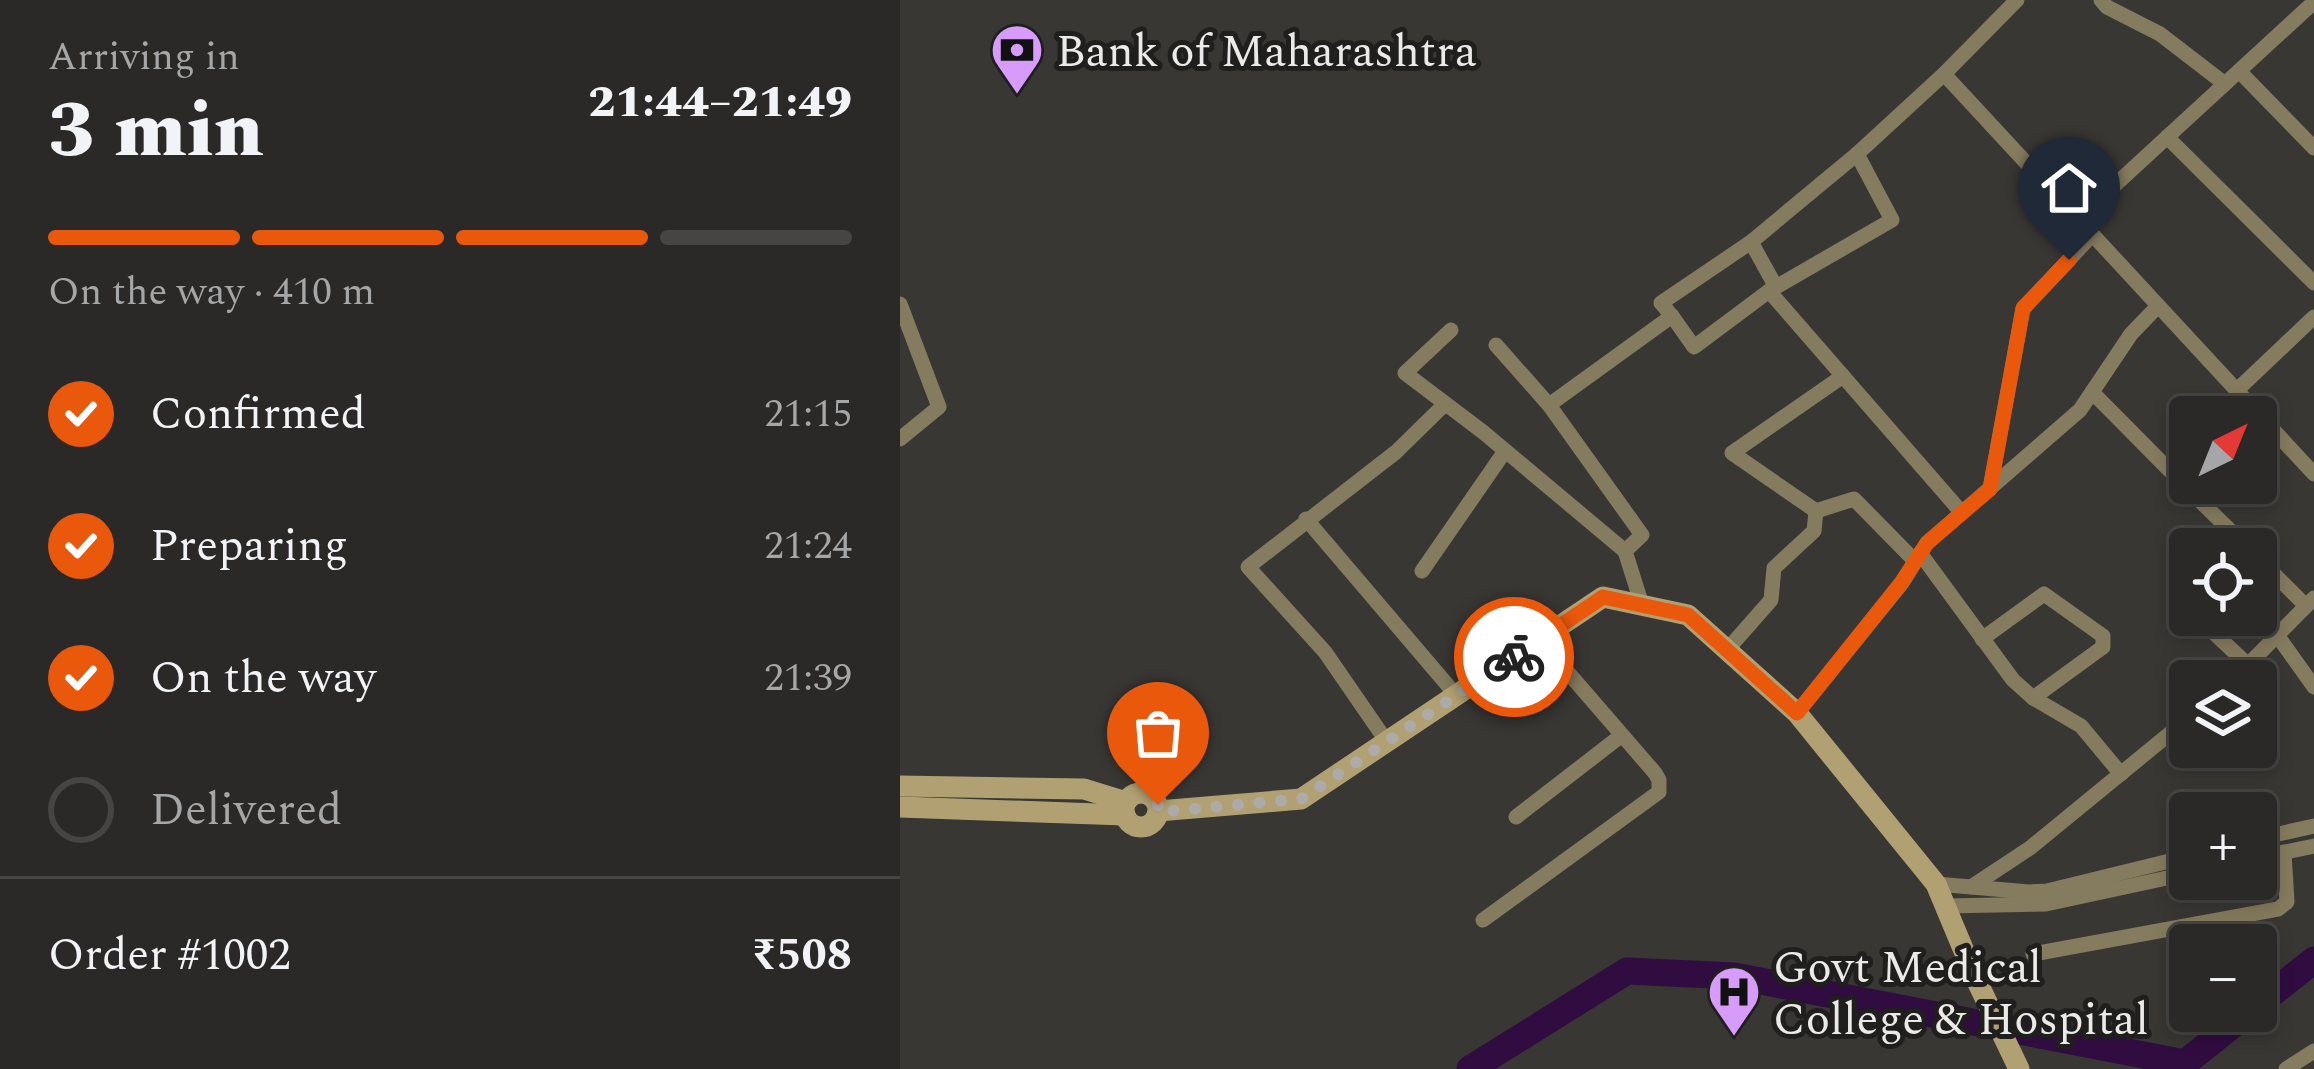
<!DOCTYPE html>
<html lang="en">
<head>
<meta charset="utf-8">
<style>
  body { margin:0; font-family:Spectral,serif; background:#32312f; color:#f1f3f6; height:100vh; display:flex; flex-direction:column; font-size:45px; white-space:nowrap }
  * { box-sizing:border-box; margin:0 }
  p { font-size:39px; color:#a5a6a7 }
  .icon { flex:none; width:66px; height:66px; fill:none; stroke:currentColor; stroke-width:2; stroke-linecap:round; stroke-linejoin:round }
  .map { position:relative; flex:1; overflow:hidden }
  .sheet { display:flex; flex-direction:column; background:#2a2927; width:900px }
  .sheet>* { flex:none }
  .needle { width:78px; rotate:43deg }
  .controls { position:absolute; left:1269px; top:396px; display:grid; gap:24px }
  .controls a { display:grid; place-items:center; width:108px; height:108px; border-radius:12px; background:#2a2927; box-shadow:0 6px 18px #0003,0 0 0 3px #464544; font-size:60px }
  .pin { position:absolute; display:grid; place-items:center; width:102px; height:102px; color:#fff; margin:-123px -51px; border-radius:50% 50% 50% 0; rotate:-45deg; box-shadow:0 0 12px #0007 }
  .pin .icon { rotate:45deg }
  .courier { position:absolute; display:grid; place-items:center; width:120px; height:120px; margin:-60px; border:9px solid #ea580c; border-radius:50%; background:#fff; color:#222; box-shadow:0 3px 15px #0007 }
  .summary em { font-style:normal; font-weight:800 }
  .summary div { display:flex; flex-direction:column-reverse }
  .summary { display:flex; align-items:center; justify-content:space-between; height:204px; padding:0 48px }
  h1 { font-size:78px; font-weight:800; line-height:90px }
  .bar { display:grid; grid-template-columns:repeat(4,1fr); gap:18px 12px; align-content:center; height:144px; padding:0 48px }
  .bar i { height:15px; border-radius:9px; background:#464544 }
  .bar .active { background:#ea580c }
  .bar p { grid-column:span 4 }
  .line { display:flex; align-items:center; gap:30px; padding:0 48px; border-top:3px solid #464544 }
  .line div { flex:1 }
  ol { padding:0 48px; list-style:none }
  li { display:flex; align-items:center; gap:36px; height:132px }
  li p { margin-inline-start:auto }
  li .icon { padding:12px; border-radius:50%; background:#ea580c; color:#fff; stroke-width:4 }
  li:last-child { color:#a5a6a7 }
  li i { width:66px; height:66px; border:6px solid #464544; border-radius:50% }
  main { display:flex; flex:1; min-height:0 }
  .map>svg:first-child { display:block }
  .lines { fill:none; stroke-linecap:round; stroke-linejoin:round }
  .river { stroke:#300c40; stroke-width:27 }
  .street { stroke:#857b5e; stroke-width:15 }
  .secondary { stroke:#b1a172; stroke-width:21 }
  .done { stroke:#acaba9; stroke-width:12; stroke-dasharray:0 21.6 }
  .route { stroke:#ea580c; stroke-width:15 }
  .labels { text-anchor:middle; stroke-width:10; stroke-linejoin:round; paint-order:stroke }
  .poi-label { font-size:45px; fill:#ebeae8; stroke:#1f1f1d; text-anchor:start }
</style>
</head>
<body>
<main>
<section class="sheet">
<div class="summary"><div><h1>3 min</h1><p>Arriving in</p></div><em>21:44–21:49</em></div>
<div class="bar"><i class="active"></i><i class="active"></i><i class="active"></i><i></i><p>On the way · 410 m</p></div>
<ol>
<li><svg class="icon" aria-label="check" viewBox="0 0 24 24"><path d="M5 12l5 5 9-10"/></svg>Confirmed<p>21:15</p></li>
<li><svg class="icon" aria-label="check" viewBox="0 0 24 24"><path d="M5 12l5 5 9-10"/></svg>Preparing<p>21:24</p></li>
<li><svg class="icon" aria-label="check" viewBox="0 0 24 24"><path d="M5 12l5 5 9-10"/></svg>On the way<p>21:39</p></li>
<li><i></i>Delivered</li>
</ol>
<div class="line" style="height:156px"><div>Order #1002</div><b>₹508</b></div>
</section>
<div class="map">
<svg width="1414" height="1069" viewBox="0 0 1414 1069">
  <rect width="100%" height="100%" fill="#383734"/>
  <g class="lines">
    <g class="river">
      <path d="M1356 1006 1414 960"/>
      <path d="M570 1069 727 971 834 976 1285 1063 1350 1011"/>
    </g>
    <g class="street">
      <path d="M1201 0 1207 7 1260 34 1325 84"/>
      <path d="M1339 71 1414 148"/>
      <path d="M1044 74 1414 474"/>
      <path d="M1267 137 1414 283"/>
      <path d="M1178 219 1414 2"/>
      <path d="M851 242 957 154 1044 74 1117 0"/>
      <path d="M869 291 1062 513"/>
      <path d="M0 304 39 407 0 439"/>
      <path d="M772 316 761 303 851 242 876 287"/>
      <path d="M551 330 505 373 583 432 725 551"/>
      <path d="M596 345 649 405"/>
      <path d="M1336 391 1414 317"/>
      <path d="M1192 392 1293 494"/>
      <path d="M1304 483 1293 494 1349 549"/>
      <path d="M1090 489 1123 309 1192 235"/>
      <path d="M916 511 832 453 943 376"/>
      <path d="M406 519 556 695"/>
      <path d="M1020 553 1113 680 1133 698 1181 726 1221 774"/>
      <path d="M1356 556 1406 606"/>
      <path d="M1275 569 1290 591"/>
      <path d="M522 571 605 451"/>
      <path d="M742 605 725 551 742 535 649 405 772 316 794 347 869 291 992 220 957 154"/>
      <path d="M1295 615 1348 665"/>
      <path d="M1377 635 1414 687"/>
      <path d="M1082 639 1144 594 1203 636V647L1133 698"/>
      <path d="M827 650 871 600 874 568 914 531 916 511 954 499 1015 561"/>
      <path d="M1332 681 1414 598"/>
      <path d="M897 713 1002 583 1027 543 1180 410 1231 334 1258 306"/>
      <path d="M487 742 425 652 348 567 496 452 545 404"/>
      <path d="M616 817 722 735"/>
      <path d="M1356 839 1414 826"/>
      <path d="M1356 858 1414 846"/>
      <path d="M1036 884 1129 892 1147 891 1290 856"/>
      <path d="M1071 887 1130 848 1290 717"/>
      <path d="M1046 906 1146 904 1290 873"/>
      <path d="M583 920 759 792V780L755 773 639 639"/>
      <path d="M1133 954 1378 909 1387 902 1384 852"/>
      <path d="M1386 1069 1414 1051"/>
    </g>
    <g class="secondary">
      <path d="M0 786 184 789 226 802"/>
      <circle cx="241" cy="810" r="17"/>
      <path d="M0 807 225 815"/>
      <path d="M258 811 401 799 703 597 788 615 897 713 1036 884 1074 975 1119 1069"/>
    </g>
  </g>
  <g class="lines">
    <path class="done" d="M258 805 259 812 401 799 614 657"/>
    <path class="route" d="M614 657 703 597 788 615 897 713 1001 583 1027 543 1090 489 1123 308 1169 260"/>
  </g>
  <defs>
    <g id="bank-pin" transform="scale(2.7)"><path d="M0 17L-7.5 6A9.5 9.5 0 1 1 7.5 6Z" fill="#d79bf9" stroke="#1f1f1d"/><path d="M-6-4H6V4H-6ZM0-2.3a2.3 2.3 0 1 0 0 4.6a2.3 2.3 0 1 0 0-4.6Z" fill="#111"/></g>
    <g id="hospital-pin" transform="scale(2.7)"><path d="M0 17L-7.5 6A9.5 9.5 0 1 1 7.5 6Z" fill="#d79bf9" stroke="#1f1f1d"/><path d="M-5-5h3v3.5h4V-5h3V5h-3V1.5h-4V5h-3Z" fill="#111"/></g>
  </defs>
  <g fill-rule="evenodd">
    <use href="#bank-pin" x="117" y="50"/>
    <use href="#hospital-pin" x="834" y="992"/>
  </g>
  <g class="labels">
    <g class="poi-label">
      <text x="156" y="66">Bank of Maharashtra</text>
      <text x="873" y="982">Govt Medical<tspan x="873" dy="52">College &amp; Hospital</tspan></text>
    </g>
  </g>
</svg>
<div class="controls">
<a><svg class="needle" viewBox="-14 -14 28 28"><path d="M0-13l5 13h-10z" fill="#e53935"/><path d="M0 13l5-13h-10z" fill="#a5a6a7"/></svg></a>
<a><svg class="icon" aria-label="locate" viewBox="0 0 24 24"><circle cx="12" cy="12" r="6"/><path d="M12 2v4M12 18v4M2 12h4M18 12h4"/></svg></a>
<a><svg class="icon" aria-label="layers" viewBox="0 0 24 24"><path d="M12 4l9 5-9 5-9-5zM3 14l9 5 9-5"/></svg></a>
<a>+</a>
<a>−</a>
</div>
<div class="pin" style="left:258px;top:805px;background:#ea580c"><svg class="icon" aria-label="bag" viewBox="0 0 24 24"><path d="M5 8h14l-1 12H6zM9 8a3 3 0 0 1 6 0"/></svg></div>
<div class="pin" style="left:1169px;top:260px;background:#1f2937"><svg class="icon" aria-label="home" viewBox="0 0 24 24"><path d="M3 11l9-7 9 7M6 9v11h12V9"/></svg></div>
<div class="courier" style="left:614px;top:657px"><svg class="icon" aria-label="bike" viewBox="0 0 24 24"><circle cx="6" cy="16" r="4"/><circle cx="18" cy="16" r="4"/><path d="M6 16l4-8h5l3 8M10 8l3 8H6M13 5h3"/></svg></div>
</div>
</main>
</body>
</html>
